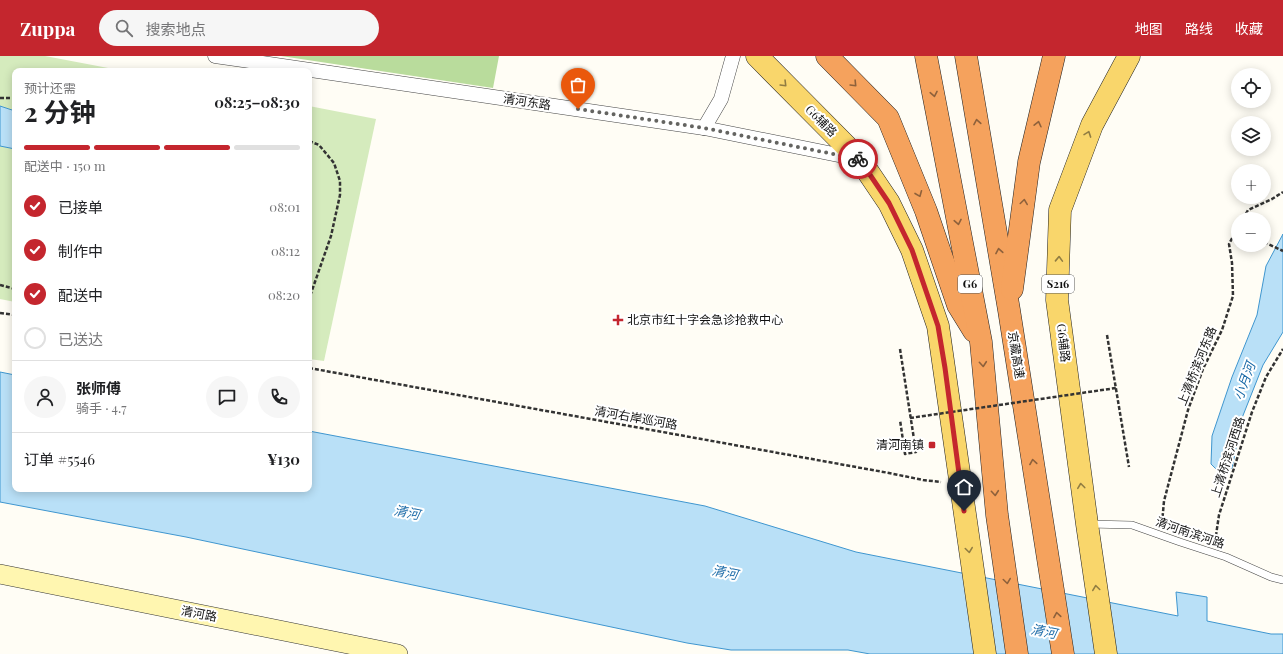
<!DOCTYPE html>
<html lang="zh">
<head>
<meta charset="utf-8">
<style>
  body { margin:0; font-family:"Playfair Display","Noto Sans SC",serif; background:#f6f6f6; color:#202124; height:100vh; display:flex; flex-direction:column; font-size:15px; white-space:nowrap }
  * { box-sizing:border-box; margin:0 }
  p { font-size:13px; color:#757577 }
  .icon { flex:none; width:22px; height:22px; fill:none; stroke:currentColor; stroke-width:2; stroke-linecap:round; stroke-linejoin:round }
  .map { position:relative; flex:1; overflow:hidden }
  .details { position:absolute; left:12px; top:12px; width:300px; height:424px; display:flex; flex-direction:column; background:#fff; border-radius:8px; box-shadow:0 2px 10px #0003 }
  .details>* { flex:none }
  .tools { position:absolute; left:1231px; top:12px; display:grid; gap:8px }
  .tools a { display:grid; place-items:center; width:40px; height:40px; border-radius:50%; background:#fff; box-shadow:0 2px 10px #0003; font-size:20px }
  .pin { position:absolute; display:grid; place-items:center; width:34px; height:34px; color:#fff; margin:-41px -17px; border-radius:50% 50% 50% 0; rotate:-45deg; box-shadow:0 0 4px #0007 }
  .pin .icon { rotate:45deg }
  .courier { position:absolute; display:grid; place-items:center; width:40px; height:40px; margin:-20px; border:3px solid #c4262e; border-radius:50%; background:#fff; color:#222; box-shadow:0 1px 5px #0007 }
  .overview em { font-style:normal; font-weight:700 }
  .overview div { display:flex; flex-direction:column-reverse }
  .overview { display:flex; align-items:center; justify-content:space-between; height:68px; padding:0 12px }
  h1 { font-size:26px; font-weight:700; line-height:30px }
  .bar { display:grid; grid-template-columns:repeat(4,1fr); gap:6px 4px; align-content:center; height:48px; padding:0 12px }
  .bar i { height:5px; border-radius:3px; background:#e0e0e0 }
  .bar .selected { background:#c4262e }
  .bar p { grid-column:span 4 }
  .line { display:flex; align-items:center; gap:10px; padding:0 12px; border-top:1px solid #e0e0e0 }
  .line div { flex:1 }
  .round { display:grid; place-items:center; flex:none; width:42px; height:42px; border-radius:21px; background:#f6f6f6 }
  ol { padding:0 12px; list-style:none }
  li { display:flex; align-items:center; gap:12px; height:44px }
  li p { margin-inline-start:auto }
  li .icon { padding:4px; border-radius:50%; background:#c4262e; color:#fff; stroke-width:4 }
  li:last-child { color:#757577 }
  li i { width:22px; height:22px; border:2px solid #e0e0e0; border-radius:50% }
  header { display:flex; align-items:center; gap:24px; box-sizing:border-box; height:56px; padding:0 20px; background:#c4262e; color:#fff }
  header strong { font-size:19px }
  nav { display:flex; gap:22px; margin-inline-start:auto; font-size:14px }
  .search { width:280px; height:36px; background:#f6f6f6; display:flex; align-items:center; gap:10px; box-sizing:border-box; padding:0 14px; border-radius:22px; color:#757577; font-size:15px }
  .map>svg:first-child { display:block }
  .green { fill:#d5ebbd }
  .forest { fill:#b9dc9c }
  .water { fill:#b9e0f7; stroke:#3f96cf }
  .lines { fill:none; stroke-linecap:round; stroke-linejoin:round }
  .lane-casing { stroke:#444; stroke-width:8 }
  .street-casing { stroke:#444; stroke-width:15 }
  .secondary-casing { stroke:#333; stroke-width:20 }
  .primary-casing { stroke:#222; stroke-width:23 }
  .highway-casing { stroke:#222; stroke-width:23 }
  .path { stroke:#333; stroke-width:2.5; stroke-dasharray:4 2; stroke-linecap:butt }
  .lane { stroke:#fff; stroke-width:7 }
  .street { stroke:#fff; stroke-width:14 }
  .secondary { stroke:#fff6b0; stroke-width:19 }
  .primary { stroke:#f9d66b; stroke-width:22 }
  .highway { stroke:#f5a25d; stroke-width:22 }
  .path-bridge { stroke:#333; stroke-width:2.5; stroke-dasharray:4 2; stroke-linecap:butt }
  .oneway { stroke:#917d42 }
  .oneway2 { stroke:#8e613b }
  .done { stroke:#646461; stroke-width:4; stroke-dasharray:0 7.2 }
  .route { stroke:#c4262e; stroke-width:5 }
  .poi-dot { fill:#c4262e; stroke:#fff; stroke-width:1.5 }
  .labels { text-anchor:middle; stroke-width:4; stroke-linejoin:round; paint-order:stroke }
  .shield { fill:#fff; stroke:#585858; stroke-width:1 }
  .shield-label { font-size:11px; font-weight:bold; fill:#111 }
  .street-label { font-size:12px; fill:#111; stroke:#fff }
  .poi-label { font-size:12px; fill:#111; stroke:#fff; text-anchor:start }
  .water-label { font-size:13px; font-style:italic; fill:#1768a6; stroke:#fff }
</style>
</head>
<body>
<header>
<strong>Zuppa</strong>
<div class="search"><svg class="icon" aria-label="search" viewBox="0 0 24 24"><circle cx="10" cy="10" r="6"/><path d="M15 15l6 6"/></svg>搜索地点</div>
<nav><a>地图</a><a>路线</a><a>收藏</a></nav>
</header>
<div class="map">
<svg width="1283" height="598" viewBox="0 0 1283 598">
  <rect width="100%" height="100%" fill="#fffdf5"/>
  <g class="green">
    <path d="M0 0H45L124 15H15V246L0 243Z"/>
    <path d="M309 50 376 63 324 305 309 303Z"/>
  </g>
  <path class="forest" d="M281 0H499L493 32Z"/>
  <g class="water">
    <path d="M0 50 15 55V93L0 90Z"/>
    <path d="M1283 178V276L1263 309 1242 362 1232 412 1217 414 1211 408 1212 380 1232 321 1257 259 1266 210Z"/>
    <path d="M0 316 15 319V433H309V375L705 450 856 496 1178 560 1176 536 1207 541V565L1271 578H1283V598H870L848 594H731L687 587 186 481 0 446Z"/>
  </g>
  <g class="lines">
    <g class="lane-casing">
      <path id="lane" d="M1089 468 1132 469 1180 486 1226 501 1271 521 1283 524"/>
    </g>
    <g class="street-casing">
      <g id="street">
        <path d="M215 0 704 72 858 103"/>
        <path d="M704 72 721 43 733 0"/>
      </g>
    </g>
    <g class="secondary-casing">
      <path id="secondary" d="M0 518 398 598"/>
    </g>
    <g class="primary-casing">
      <g id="primary">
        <path d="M757 0 860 104 889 147 912 194 938 270 985 598"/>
        <path d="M1106 598 1087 468 1057 244 1060 154 1092 69 1129 0"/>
      </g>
    </g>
    <g class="highway-casing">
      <g id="highway">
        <path d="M827 0 888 62 926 155 958 249 974 275"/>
        <path d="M926 0 981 286 997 459 1017 598"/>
        <path d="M966 0 1009 254 1063 598"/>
        <path d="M1012 233 1029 106 1054 0"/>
      </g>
    </g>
    <g class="path">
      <path d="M0 42H15"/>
      <path d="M309 85 319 89 334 107 340 125V139L331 180 309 243"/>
      <path d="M1243 163 1248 154 1272 143 1283 136"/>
      <path d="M1264 186 1283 195"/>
      <path d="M0 229 15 233"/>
      <path d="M0 257 15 259"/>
      <path d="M1107 279 1129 411"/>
      <path d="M900 293 916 396 905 398 900 364"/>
      <path d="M309 312 889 417 923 424 941 426"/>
      <path d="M1162 467 1164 445 1188 354 1203 313 1222 274 1233 240 1232 207 1229 188 1238 171"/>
      <path d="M1215 486 1219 459 1252 356 1266 321 1283 293"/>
    </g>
    <use href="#lane" class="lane"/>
    <use href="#street" class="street"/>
    <use href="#secondary" class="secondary"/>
    <use href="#primary" class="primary"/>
    <use href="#highway" class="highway"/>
    <path class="path-bridge" d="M910 362 1116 332"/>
  </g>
  <defs><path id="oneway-chevron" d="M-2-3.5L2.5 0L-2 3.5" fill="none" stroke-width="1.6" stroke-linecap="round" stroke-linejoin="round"/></defs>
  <g class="oneway">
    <use href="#oneway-chevron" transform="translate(784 28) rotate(45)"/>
    <use href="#oneway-chevron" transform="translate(1088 78) rotate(-70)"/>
    <use href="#oneway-chevron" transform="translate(1059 203) rotate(-88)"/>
    <use href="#oneway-chevron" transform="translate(1081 430) rotate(-97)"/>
    <use href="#oneway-chevron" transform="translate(969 494) rotate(82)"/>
    <use href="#oneway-chevron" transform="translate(1096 532) rotate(-98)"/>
  </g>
  <g class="oneway2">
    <use href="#oneway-chevron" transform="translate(854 28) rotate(46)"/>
    <use href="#oneway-chevron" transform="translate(934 38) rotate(79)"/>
    <use href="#oneway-chevron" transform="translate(977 66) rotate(-100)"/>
    <use href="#oneway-chevron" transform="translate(1038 68) rotate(-77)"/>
    <use href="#oneway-chevron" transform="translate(919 138) rotate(68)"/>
    <use href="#oneway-chevron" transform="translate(1024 146) rotate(-82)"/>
    <use href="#oneway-chevron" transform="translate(958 166) rotate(79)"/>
    <use href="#oneway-chevron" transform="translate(999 195) rotate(-100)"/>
    <use href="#oneway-chevron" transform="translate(983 308) rotate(85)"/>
    <use href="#oneway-chevron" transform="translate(1033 406) rotate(-99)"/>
    <use href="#oneway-chevron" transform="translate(995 437) rotate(85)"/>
    <use href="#oneway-chevron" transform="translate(1007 525) rotate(82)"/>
    <use href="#oneway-chevron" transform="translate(1057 559) rotate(-99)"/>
  </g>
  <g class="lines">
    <path class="done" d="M578 53 704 72 858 103"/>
    <path class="route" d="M858 103 860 104 889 147 912 194 938 270 945 312 964 455"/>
  </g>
  <g class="poi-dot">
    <path d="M616 258h4v4h4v4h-4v4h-4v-4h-4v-4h4z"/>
    <rect x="928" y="385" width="8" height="8" rx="2"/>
  </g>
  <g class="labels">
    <g class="shield">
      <rect x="958" y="219" width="24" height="18" rx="3"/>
      <rect x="1042" y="219" width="32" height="18" rx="3"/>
    </g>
    <g class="shield-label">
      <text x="970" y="232">G6</text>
      <text x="1058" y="232">S216</text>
    </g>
    <g class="street-label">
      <text transform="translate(527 46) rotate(8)" y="4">清河东路</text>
      <text transform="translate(821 65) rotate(45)" y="4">G6辅路</text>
      <text transform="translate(1063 287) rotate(83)" y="4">G6辅路</text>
      <text transform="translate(1016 299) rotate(81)" y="4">京藏高速</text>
      <text transform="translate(1197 310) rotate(-68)" y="4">上清桥滨河东路</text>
      <text transform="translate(636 362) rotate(10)" y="4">清河右岸巡河路</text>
      <text transform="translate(1228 401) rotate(-72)" y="4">上清桥滨河西路</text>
      <text transform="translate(1190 477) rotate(19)" y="4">清河南滨河路</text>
      <text transform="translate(199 558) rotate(11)" y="4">清河路</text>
    </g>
    <g class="poi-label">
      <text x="627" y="268">北京市红十字会急诊抢救中心</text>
      <text x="924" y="393" text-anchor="end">清河南镇</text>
    </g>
    <g class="water-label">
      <text transform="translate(1244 325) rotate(-70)" y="5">小月河</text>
      <text transform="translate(407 456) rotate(11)" y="5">清河</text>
      <text transform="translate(725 516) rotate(11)" y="5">清河</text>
      <text transform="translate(1044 575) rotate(11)" y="5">清河</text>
    </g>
  </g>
</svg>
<div class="tools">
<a><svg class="icon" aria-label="locate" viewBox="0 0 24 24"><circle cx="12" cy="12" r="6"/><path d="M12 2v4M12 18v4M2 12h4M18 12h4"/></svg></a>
<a><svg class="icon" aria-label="layers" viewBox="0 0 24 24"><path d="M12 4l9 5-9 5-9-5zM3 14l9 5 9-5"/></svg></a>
<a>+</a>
<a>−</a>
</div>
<div class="pin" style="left:578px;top:53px;background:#ea580c"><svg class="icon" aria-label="bag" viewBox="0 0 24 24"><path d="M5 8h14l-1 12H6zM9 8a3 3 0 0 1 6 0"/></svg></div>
<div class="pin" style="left:964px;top:455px;background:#1f2937"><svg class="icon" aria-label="home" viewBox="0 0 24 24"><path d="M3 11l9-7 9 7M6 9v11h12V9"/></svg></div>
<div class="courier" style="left:858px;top:103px"><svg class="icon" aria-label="bike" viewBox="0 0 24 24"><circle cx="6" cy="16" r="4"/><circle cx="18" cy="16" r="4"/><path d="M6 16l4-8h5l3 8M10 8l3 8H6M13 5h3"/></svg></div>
<section class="details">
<div class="overview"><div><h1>2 分钟</h1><p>预计还需</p></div><em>08:25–08:30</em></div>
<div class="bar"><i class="selected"></i><i class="selected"></i><i class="selected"></i><i></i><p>配送中 · 150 m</p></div>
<ol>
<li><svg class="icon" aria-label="check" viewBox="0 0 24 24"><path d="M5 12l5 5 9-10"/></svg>已接单<p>08:01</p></li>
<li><svg class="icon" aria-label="check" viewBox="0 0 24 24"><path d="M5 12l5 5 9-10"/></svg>制作中<p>08:12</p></li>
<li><svg class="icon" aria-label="check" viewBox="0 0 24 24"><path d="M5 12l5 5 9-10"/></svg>配送中<p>08:20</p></li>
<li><i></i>已送达</li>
</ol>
<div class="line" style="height:72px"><a class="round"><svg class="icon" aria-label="person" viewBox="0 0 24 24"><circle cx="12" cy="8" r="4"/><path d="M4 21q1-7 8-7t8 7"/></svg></a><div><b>张师傅</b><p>骑手 · 4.7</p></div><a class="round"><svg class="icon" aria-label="chat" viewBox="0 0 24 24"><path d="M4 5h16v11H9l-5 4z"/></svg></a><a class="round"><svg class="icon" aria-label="phone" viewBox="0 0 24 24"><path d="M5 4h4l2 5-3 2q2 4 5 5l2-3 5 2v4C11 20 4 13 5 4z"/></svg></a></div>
<div class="line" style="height:52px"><div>订单 #5546</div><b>¥130</b></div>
</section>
</div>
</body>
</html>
